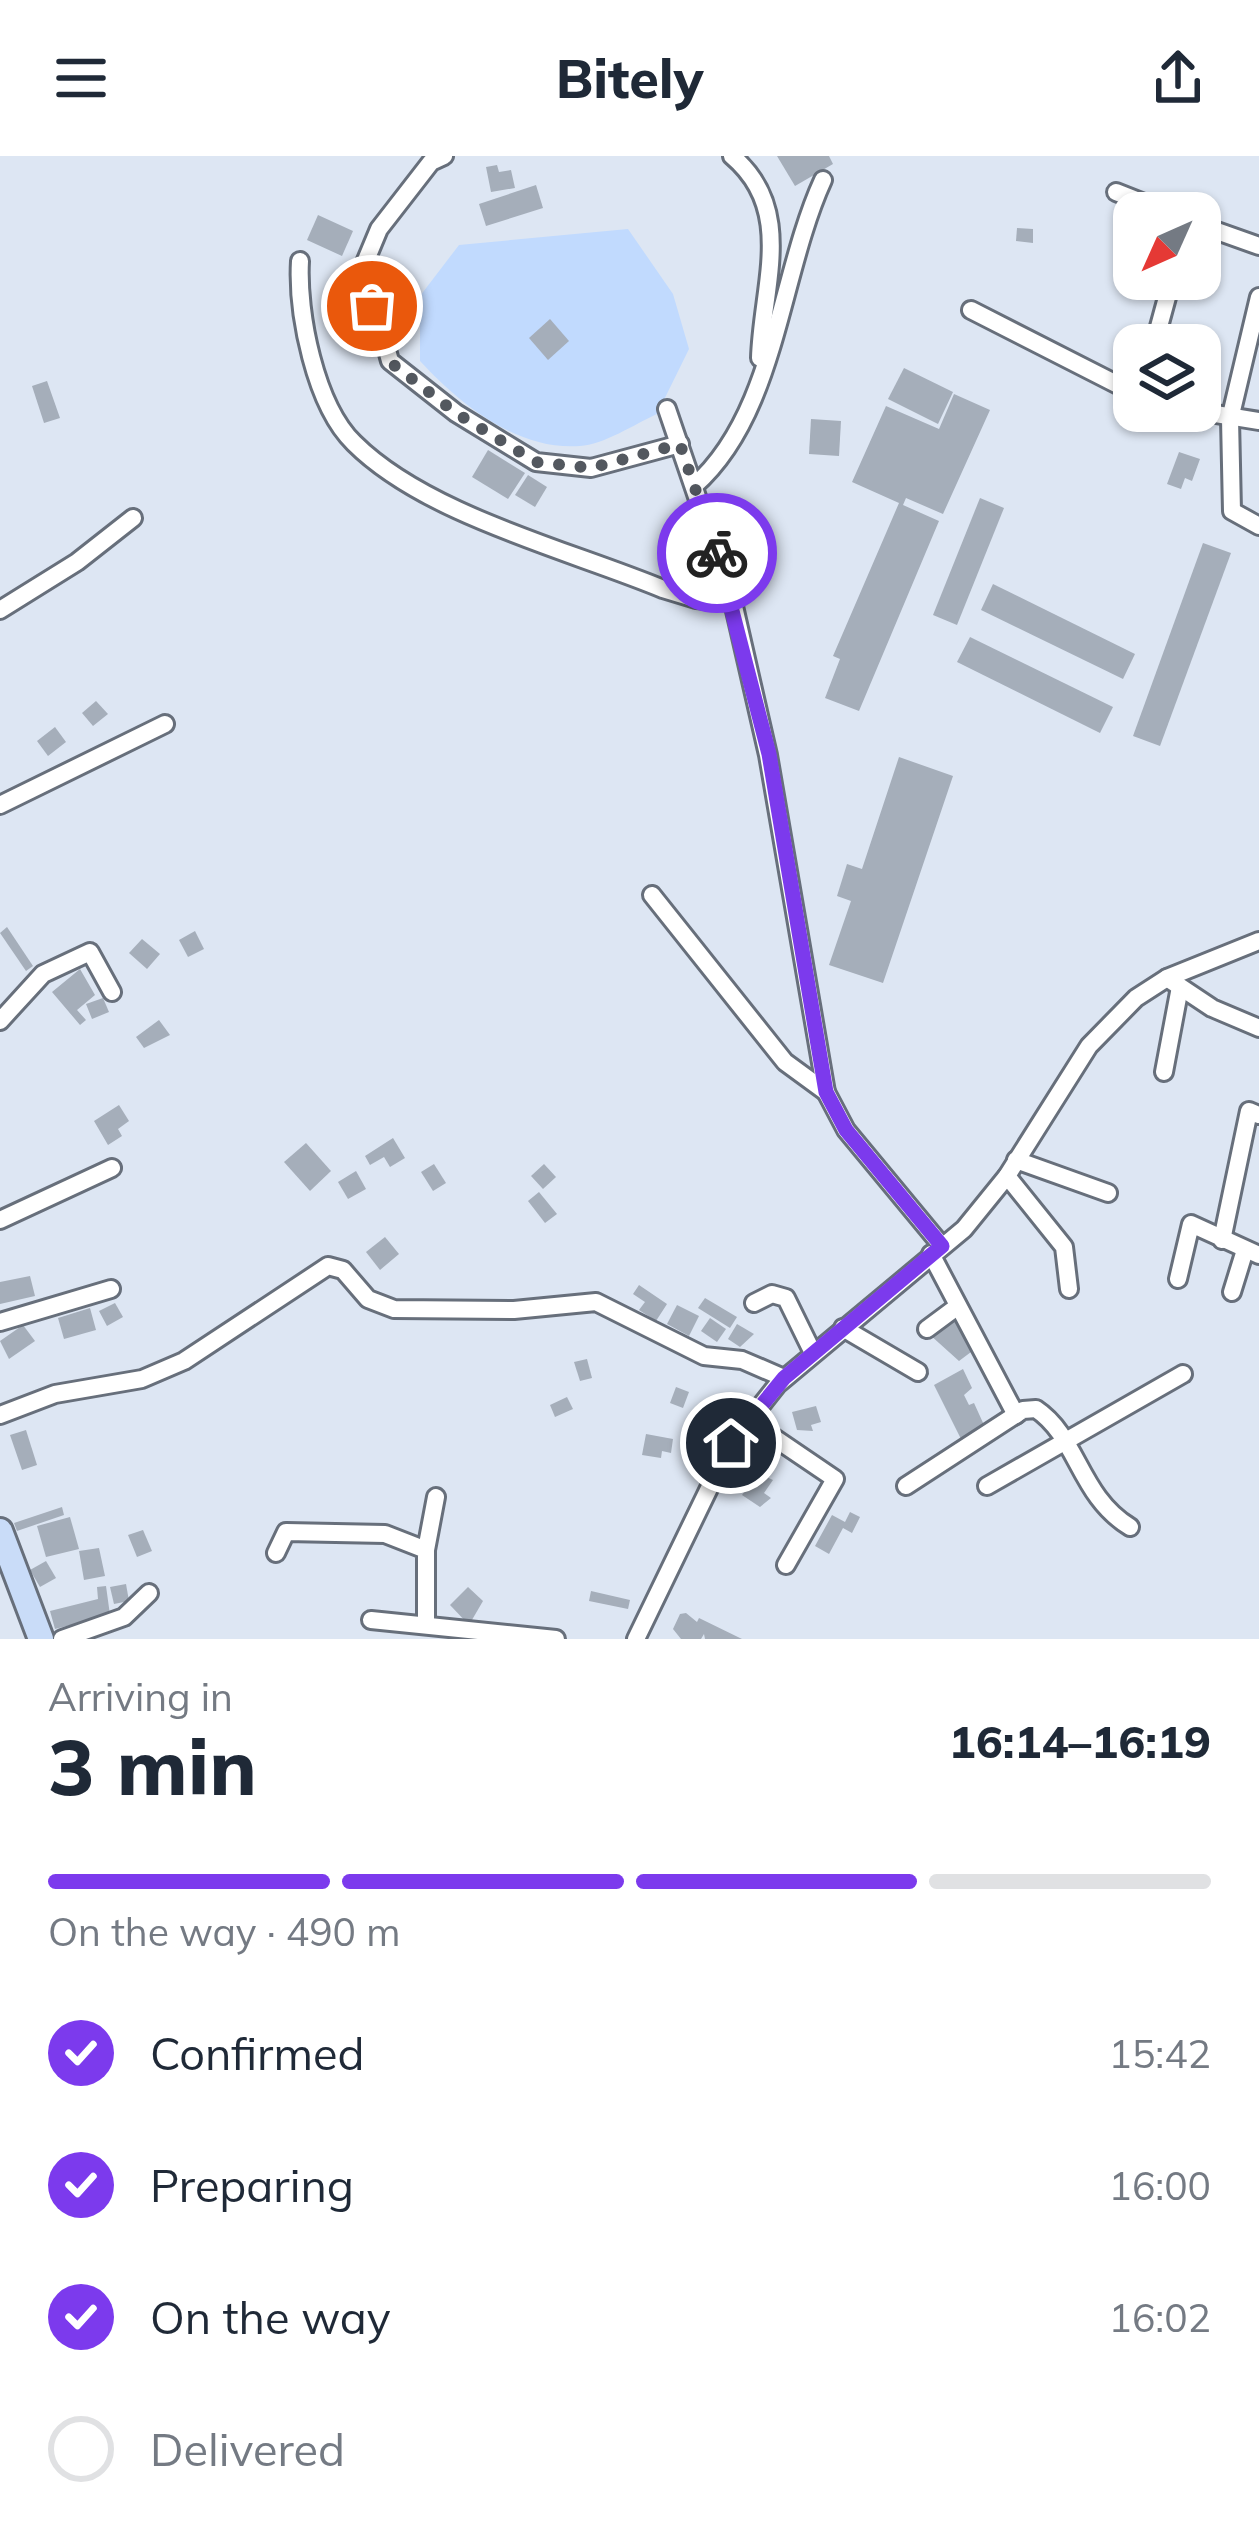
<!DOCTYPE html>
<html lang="en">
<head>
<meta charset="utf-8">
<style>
  body { margin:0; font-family:Mulish,sans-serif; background:#f2f2f3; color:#1f2937; height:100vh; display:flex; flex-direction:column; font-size:45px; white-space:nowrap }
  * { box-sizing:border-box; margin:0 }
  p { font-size:39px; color:#747a83 }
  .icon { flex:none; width:66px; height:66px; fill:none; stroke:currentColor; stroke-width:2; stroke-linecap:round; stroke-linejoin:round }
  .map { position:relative; height:1483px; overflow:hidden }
  .drawer { display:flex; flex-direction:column; background:#fff; flex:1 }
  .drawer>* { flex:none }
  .needle { width:78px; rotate:225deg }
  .fabs { position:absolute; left:1113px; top:36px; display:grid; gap:24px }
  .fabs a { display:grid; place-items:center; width:108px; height:108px; border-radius:24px; background:#fff; box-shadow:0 3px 9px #0004; font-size:60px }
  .pin { position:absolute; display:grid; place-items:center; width:102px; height:102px; color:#fff; margin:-51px; border:6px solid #fff; border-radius:50%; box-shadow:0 3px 12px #0007 }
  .courier { position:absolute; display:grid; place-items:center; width:120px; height:120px; margin:-60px; border:9px solid #7c3aed; border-radius:50%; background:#fff; color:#222; box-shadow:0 3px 15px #0007 }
  .headline em { font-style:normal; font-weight:800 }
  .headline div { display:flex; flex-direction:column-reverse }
  .headline { display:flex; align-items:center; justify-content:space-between; height:204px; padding:0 48px }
  h1 { font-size:78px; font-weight:800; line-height:90px }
  .bar { display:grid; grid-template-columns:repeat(4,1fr); gap:18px 12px; align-content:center; height:144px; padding:0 48px }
  .bar i { height:15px; border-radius:9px; background:#e0e1e3 }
  .bar .active { background:#7c3aed }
  .bar p { grid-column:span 4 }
  ol { padding:0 48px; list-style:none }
  li { display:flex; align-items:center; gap:36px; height:132px }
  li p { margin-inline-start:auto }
  li .icon { padding:12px; border-radius:50%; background:#7c3aed; color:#fff; stroke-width:4 }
  li:last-child { color:#747a83 }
  li i { width:66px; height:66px; border:6px solid #e0e1e3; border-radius:50% }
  header { display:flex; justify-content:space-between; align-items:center; height:156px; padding:0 48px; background:#fff; font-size:54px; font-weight:800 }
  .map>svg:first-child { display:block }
  .green { fill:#c1dafe }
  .building { fill:#a5aeba }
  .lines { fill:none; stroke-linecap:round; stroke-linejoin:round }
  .minor-casing { stroke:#676f7b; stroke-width:22 }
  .secondary-casing { stroke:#676f7b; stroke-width:30 }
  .minor { stroke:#fff; stroke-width:16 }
  .secondary { stroke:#c9dcf8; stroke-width:24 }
  .done { stroke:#53585f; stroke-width:12; stroke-dasharray:0 21.6 }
  .route { stroke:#7c3aed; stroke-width:15 }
</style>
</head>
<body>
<header><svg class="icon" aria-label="menu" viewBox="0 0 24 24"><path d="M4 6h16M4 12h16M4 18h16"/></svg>Bitely<svg class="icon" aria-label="share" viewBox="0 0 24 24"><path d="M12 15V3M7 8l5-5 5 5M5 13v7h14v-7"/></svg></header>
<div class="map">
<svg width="1259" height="1483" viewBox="0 0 1259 1483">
  <rect width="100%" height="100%" fill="#dde6f3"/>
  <path class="green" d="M628 73 673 138 689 193 657 258C635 268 603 289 580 290 517 295 459 247 420 205V140L459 89Z"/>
  <g class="building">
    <path d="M777 0H829L833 8 795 30Z"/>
    <path d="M497 9 499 16 511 14 515 32 491 36 486 11Z"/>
    <path d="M536 29 543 52 486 70 479 48Z"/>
    <path d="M318 59 353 75 342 100 307 84Z"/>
    <path d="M1017 72 1033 73V87L1016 85Z"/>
    <path d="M550 163 569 185 548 204 529 182Z"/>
    <path d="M904 212 953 236 938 268 888 243Z"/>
    <path d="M47 225 60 262 44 267 32 230Z"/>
    <path d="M954 238 990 254 943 358 906 342 903 349 939 365 859 555 825 542 840 503 833 500 899 347 852 326 886 250 939 273Z"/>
    <path d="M811 263 841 265 839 300 809 298Z"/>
    <path d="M488 294 525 317 508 343 472 321Z"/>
    <path d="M1179 296 1200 303 1192 325 1185 322 1181 333 1167 328Z"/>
    <path d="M528 319 547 331 535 351 515 339Z"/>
    <path d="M980 342 1004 352 957 469 933 459Z"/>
    <path d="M1203 387 1231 397 1160 590 1133 580Z"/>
    <path d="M993 428 1135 498 1123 523 981 454Z"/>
    <path d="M970 481 1113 551 1100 577 957 506Z"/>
    <path d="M96 545 108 558 93 570 82 557Z"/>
    <path d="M55 571 66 586 48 600 37 585Z"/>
    <path d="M899 601 953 620 883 827 829 809 851 745 837 740 847 708 862 713Z"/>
    <path d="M7 771 33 810 26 815 0 777Z"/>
    <path d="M195 775 204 793 188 801 179 784Z"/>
    <path d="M142 783 160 798 147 813 129 797Z"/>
    <path d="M80 813 95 839 77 854 86 864 80 869 52 836Z"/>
    <path d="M103 842 109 856 92 863 86 848Z"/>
    <path d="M159 864 170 879 144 892 136 881Z"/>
    <path d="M119 949 129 965 118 973 122 980 108 989 94 965Z"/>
    <path d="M393 982 405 1002 390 1011 384 1001 370 1009 365 1000Z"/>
    <path d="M306 987 331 1015 310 1035 284 1006Z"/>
    <path d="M434 1008 446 1027 433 1035 421 1016Z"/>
    <path d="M544 1008 556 1021 543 1033 531 1020Z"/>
    <path d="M356 1015 366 1033 348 1043 338 1026Z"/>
    <path d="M539 1036 557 1058 545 1067 528 1045Z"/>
    <path d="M385 1081 399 1098 380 1114 366 1096Z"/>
    <path d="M30 1120 35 1140 0 1148V1126Z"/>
    <path d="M639 1129 667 1148 656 1165 639 1154 645 1146 633 1138Z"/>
    <path d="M705 1142 737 1161 730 1172 698 1152Z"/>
    <path d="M115 1147 123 1161 107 1170 99 1155Z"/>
    <path d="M677 1149 699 1160 689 1180 667 1168Z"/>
    <path d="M90 1152 96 1174 64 1183 58 1162Z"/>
    <path d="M958 1155 966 1171 961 1177 975 1193 959 1205 929 1178Z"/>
    <path d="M710 1162 726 1173 717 1186 701 1175Z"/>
    <path d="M737 1168 754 1178 740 1191 728 1183Z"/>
    <path d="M23 1169 35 1185 9 1203 0 1185Z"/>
    <path d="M587 1203 592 1222 580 1225 574 1206Z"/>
    <path d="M963 1213 972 1232 964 1239 969 1249 974 1247 984 1269 963 1287 934 1229Z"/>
    <path d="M676 1231 689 1236 683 1252 670 1247Z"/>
    <path d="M567 1241 573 1253 555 1261 550 1249Z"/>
    <path d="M816 1250 821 1266 811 1269 813 1275 797 1274 792 1256Z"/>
    <path d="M26 1274 37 1309 22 1314 10 1279Z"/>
    <path d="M646 1278 673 1283 671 1297 662 1295 661 1302 642 1299Z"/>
    <path d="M758 1317 773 1324 764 1337 771 1342 760 1351 742 1339Z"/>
    <path d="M62 1351 64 1359 17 1375 14 1367Z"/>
    <path d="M850 1356 860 1361 852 1377 843 1372 829 1398 815 1390 832 1359 845 1366Z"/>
    <path d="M70 1361 79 1393 46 1401 37 1370Z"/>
    <path d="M143 1374 152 1395 137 1401 128 1379Z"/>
    <path d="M99 1392 105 1420 84 1424 79 1395Z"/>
    <path d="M46 1405 56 1422 40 1431 30 1414Z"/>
    <path d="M126 1428 129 1445 114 1448 110 1431Z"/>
    <path d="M106 1430 110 1459 55 1473 50 1455 98 1443 97 1431Z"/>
    <path d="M468 1431 483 1445 469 1469 450 1449Z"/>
    <path d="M591 1435 630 1444 628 1453 589 1445Z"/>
    <path d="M686 1457 697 1466 699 1462 742 1483H705L704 1478 701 1483H681L673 1473 680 1458Z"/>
  </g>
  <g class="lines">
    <g class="minor-casing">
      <g id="minor">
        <path d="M444 0 431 6 379 73 364 109 390 205 456 257 536 306 591 312 680 288"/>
        <path d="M732 0C796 54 762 130 760 202"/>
        <path d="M1116 36 1169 57"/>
        <path d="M1200 69 1259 90"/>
        <path d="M300 105C297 157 315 249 354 287 426 359 569 394 663 433L696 443 733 446"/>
        <path d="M1259 141 1230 263 1232 355 1259 370"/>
        <path d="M971 154 1134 237"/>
        <path d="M1154 189 1172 123"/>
        <path d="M667 253 733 446 768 599 826 936 846 974 942 1090"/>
        <path d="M1197 255 1259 265"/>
        <path d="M694 330C776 258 779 120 823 24"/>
        <path d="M0 454 77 406 133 362"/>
        <path d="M0 649 165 568"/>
        <path d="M652 739 785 906 826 936"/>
        <path d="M1167 822 1212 852 1259 872"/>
        <path d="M0 865 43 818 90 796 112 836"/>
        <path d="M1164 916 1180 831"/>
        <path d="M1016 1004 1108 1037"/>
        <path d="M1007 1020 1064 1091 1069 1133"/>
        <path d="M0 1064 112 1012"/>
        <path d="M1222 1084 1249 955 1259 959"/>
        <path d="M931 1098 1016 1259"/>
        <path d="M1178 1123 1191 1068 1259 1099"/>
        <path d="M1232 1136 1245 1094"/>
        <path d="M754 1147 772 1138 786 1142 813 1197"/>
        <path d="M0 1166 111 1133"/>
        <path d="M843 1172 918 1216"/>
        <path d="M927 1173 958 1150"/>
        <path d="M0 1259 55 1238 142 1223 184 1205 328 1110 343 1114 368 1143 394 1153 514 1154 596 1146 704 1200 742 1204 784 1222"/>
        <path d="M748 1264 835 1323 786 1409"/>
        <path d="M906 1330 1023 1254 1036 1253C1078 1281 1079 1340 1130 1371"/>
        <path d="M987 1330 1183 1218"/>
        <path d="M426 1394 436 1341"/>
        <path d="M276 1397 286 1376 385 1378 426 1394V1467"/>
        <path d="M371 1464 556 1483"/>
        <path d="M62 1483 124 1461 149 1437"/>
        <path d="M636 1483 731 1287 778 1228 964 1073 1007 1020 1089 890 1136 842 1167 822 1259 785"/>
      </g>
    </g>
    <g class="secondary-casing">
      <path id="secondary" d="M0 1375 41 1483"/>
    </g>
    <use href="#minor" class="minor"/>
    <use href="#secondary" class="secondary"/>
  </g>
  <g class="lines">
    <path class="done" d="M372 150 390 206 456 257 536 306 591 312 680 288 717 397"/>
    <path class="route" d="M717 397 769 598 826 936 846 974 942 1090 784 1222 731 1287"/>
  </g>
</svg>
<div class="fabs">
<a><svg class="needle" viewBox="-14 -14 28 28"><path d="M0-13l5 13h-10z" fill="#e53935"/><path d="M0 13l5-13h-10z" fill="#747a83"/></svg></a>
<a><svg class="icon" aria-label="layers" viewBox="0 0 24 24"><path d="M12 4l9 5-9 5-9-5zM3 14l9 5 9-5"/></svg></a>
</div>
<div class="pin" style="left:372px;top:150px;background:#ea580c"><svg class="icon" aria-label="bag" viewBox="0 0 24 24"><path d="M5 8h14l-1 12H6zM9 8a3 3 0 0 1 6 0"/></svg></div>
<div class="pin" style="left:731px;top:1287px;background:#1f2937"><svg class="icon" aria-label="home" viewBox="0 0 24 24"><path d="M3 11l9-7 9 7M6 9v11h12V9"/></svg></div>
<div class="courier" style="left:717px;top:397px"><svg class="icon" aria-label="bike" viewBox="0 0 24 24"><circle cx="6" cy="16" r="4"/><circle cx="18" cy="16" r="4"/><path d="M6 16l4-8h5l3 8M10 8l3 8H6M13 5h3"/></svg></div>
</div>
<section class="drawer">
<div class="headline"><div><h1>3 min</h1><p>Arriving in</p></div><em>16:14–16:19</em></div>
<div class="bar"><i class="active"></i><i class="active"></i><i class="active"></i><i></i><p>On the way · 490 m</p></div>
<ol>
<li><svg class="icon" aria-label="check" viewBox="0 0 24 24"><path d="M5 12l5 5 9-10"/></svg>Confirmed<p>15:42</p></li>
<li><svg class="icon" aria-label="check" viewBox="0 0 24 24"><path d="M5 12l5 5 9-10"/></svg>Preparing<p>16:00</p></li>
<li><svg class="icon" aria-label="check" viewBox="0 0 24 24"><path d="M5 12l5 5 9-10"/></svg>On the way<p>16:02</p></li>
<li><i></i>Delivered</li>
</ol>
</section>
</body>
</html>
